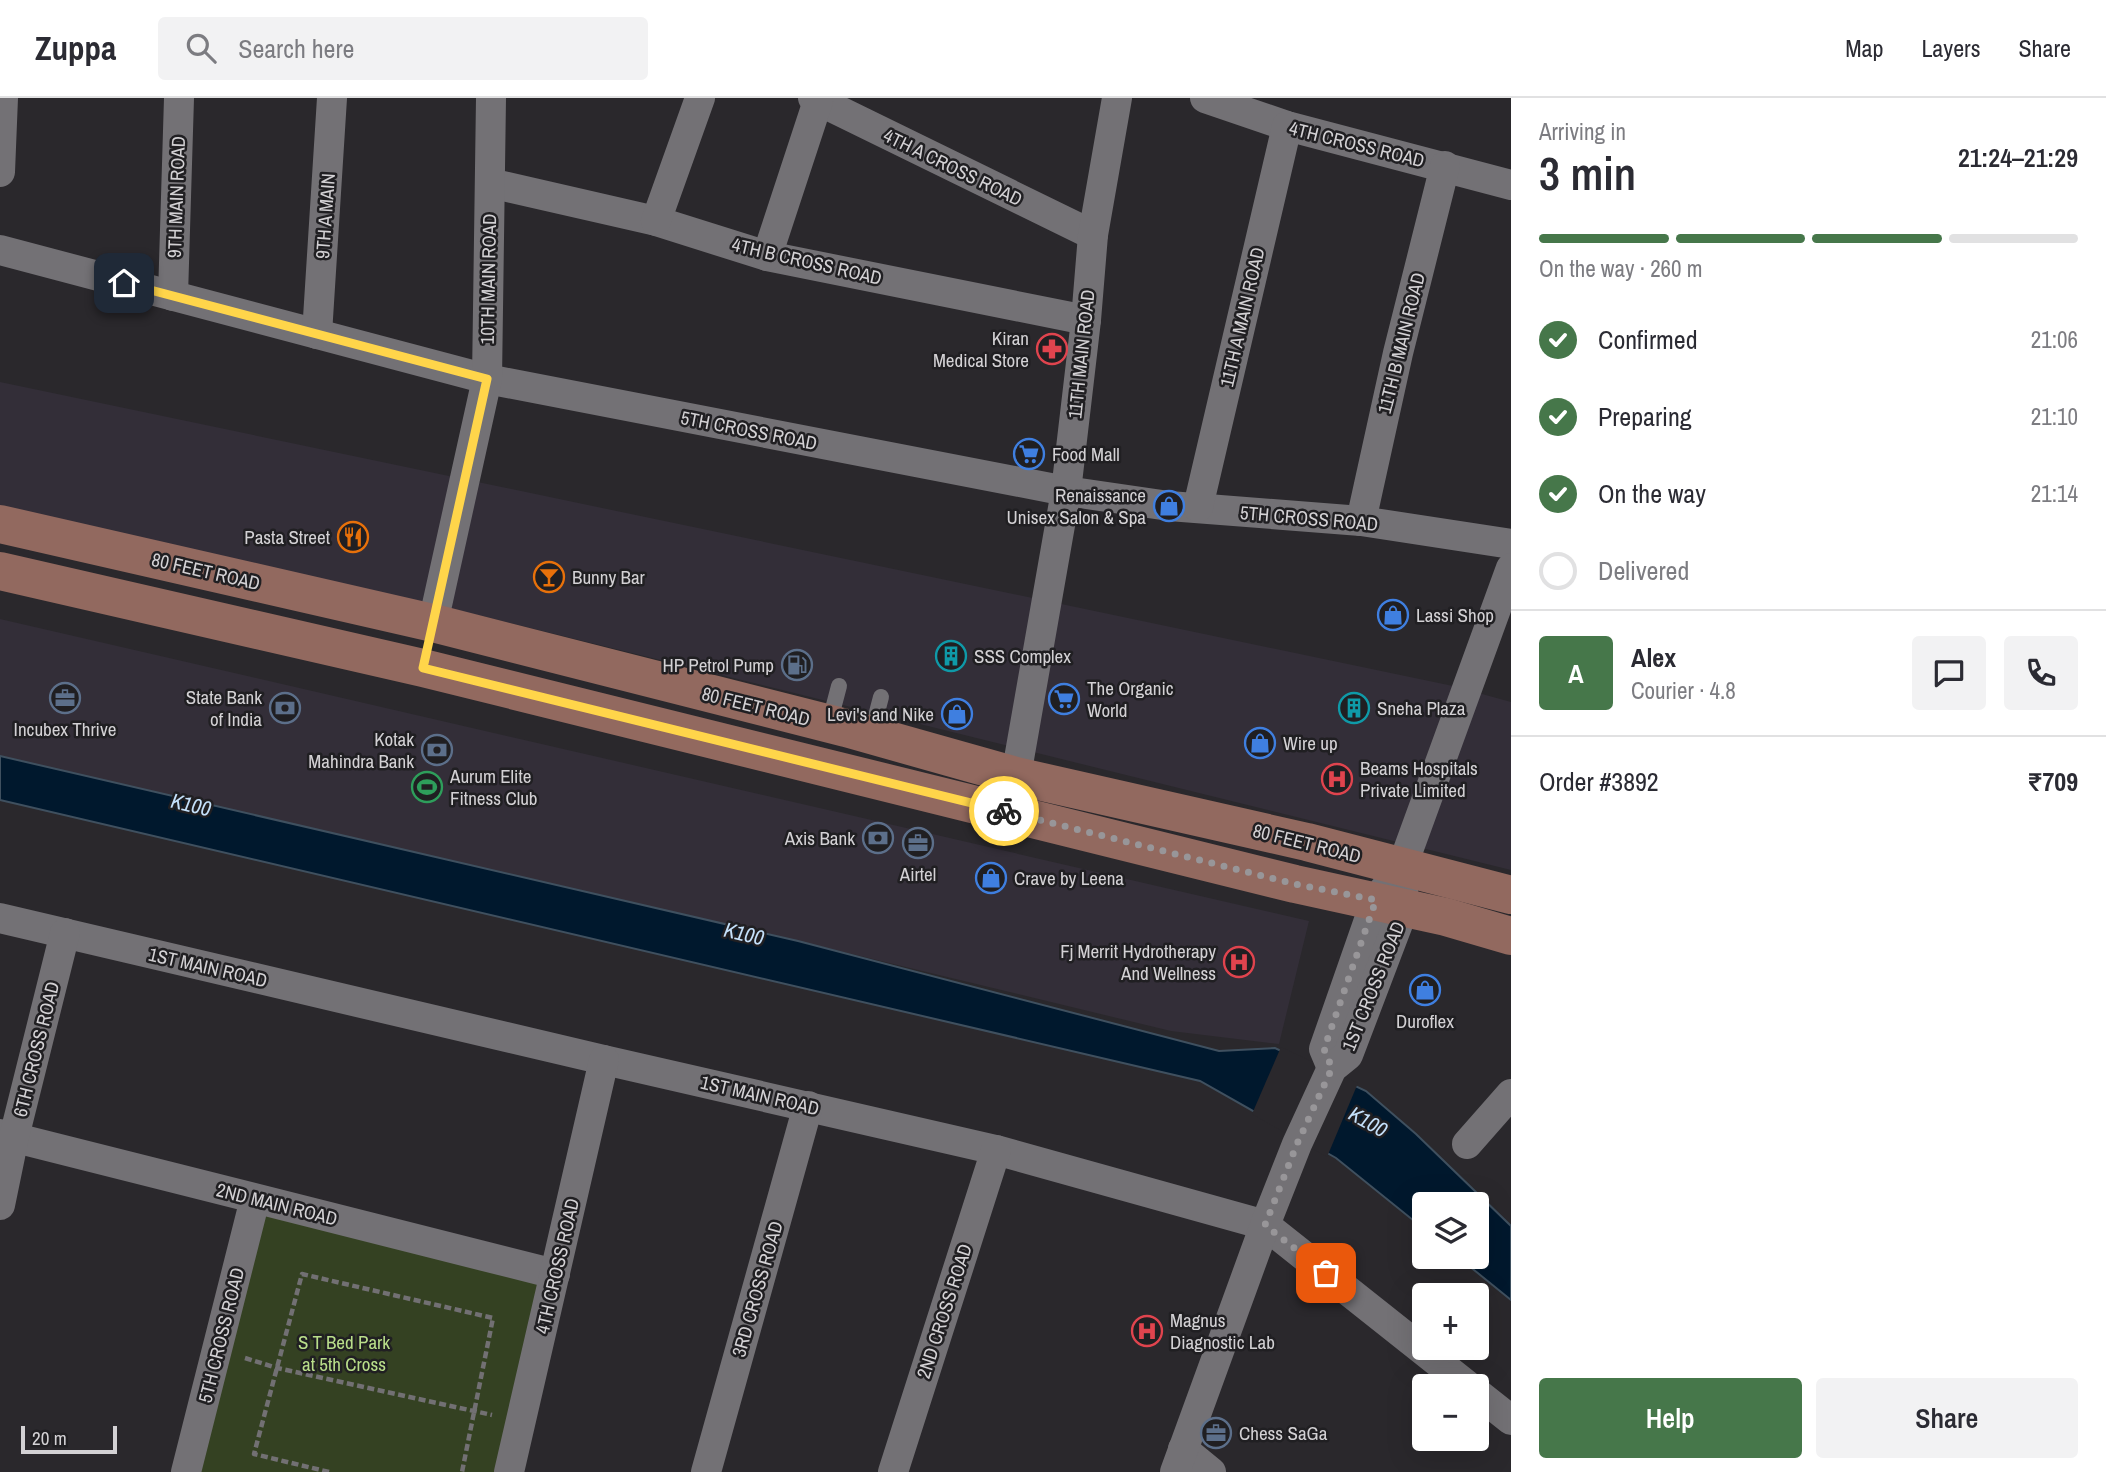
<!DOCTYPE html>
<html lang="en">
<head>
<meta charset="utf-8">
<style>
  body { margin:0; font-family:"Archivo Narrow",sans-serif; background:#f2f2f3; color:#2b2b33; height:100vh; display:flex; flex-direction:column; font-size:26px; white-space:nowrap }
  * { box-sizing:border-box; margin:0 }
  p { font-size:23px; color:#7c7c81 }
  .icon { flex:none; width:38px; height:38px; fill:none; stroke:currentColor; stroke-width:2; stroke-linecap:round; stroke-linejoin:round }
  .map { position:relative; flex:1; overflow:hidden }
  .panel { display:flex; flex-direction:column; background:#fff; width:595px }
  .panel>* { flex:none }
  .fabs { position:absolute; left:1412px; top:1094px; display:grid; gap:14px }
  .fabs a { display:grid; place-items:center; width:77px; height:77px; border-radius:7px; background:#fff; box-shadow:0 7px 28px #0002; font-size:35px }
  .scale { position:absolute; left:21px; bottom:18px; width:96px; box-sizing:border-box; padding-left:7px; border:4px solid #d3d1d4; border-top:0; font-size:19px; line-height:24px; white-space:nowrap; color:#d3d1d4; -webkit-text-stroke:5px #201f22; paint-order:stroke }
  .pin { position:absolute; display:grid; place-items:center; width:60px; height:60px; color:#fff; margin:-30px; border-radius:14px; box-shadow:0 4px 10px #0006 }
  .courier { position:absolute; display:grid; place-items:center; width:70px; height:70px; margin:-35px; border:5px solid #ffd54a; border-radius:50%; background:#fff; color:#222; box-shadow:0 2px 9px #0007 }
  .head em { font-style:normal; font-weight:600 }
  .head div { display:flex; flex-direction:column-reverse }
  .head { display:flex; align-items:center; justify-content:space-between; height:119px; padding:0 28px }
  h1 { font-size:46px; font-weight:600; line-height:52px }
  .bar { display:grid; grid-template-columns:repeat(4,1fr); gap:10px 7px; align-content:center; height:84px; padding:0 28px }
  .bar i { height:9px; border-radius:5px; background:#e1e1e2 }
  .bar .current { background:#46774a }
  .bar p { grid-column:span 4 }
  .line { display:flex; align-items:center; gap:18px; padding:0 28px; border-top:2px solid #e1e1e2 }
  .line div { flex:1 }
  .round { display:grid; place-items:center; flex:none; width:74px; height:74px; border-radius:7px; background:#f2f2f3 }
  ol { padding:0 28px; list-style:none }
  li { display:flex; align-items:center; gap:21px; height:77px }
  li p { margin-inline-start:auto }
  li .icon { padding:7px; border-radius:50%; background:#46774a; color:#fff; stroke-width:4 }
  li:last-child { color:#7c7c81 }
  li i { width:38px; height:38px; border:4px solid #e1e1e2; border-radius:50% }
  .cta { display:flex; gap:14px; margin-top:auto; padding:14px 28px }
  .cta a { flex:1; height:80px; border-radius:7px; background:#46774a; color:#fff; font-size:28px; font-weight:600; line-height:80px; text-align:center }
  .cta a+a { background:#f2f2f3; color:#2b2b33 }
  header { display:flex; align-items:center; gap:42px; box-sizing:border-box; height:98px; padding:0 35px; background:#fff; border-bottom:2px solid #e1e1e2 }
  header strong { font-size:33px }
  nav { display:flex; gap:38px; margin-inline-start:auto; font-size:24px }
  .search { width:490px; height:63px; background:#f2f2f3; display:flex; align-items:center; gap:18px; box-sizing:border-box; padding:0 24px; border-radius:7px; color:#7c7c81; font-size:26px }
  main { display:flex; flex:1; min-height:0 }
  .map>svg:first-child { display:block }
  .built { fill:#332e38 }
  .green { fill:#344122 }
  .water { fill:#00182d; stroke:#3f505f; stroke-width:2 }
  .pier { fill:#2a282c }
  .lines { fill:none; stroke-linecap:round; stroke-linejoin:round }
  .path { stroke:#727073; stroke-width:4.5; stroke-dasharray:7 3.5; stroke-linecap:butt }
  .lane { stroke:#737175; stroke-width:16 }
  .street { stroke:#737175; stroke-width:30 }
  .secondary { stroke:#92695f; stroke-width:38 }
  .done { stroke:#989699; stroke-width:7; stroke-dasharray:0 12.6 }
  .route { stroke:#ffd54a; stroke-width:9 }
  .labels { text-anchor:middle; stroke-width:5; stroke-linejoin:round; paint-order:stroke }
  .street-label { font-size:19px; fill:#d3d1d4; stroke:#201f22 }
  .poi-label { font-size:19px; fill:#d3d1d4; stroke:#201f22; text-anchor:start }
  .park-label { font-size:19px; fill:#b9de8a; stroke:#201f22 }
  .water-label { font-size:21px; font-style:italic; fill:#c5e1fb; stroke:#201f22 }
</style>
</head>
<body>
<header>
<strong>Zuppa</strong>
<div class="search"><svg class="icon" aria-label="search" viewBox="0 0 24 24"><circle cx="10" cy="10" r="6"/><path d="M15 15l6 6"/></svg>Search here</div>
<nav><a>Map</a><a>Layers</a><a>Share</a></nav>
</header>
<main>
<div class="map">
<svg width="1511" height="1374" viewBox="0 0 1511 1374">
  <rect width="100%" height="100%" fill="#2a282c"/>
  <g class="built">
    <path d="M0 284 1453 588 1511 604V772L486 519 0 409Z"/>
    <path d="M0 521 1309 823 1279 946 1171 933 798 843 0 658Z"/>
  </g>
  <path class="green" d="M255 1111 546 1182 498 1374H190Z"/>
  <path class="water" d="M0 658 798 843 1219 953 1275 950 1366 993 1416 1036 1511 1128V1202L1458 1159 1477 1158V1106H1424V1131L1336 1060 1200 983 0 702Z"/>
  <path class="pier" d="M1281 949 1358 985 1327 1059 1252 1016Z"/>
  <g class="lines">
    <g class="path">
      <path d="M245 1260 277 1270 492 1317"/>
      <path d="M329 1374 254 1356 302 1176 493 1220 462 1374"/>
    </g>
    <g class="lane">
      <path d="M829 626 839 588"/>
      <path d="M871 637 881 599"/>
    </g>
    <g class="street">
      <path d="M813 0 1093 137"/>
      <path d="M1205 0 1287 28 1511 87"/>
      <path d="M0 74 3 0"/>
      <path d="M490 85 656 123 767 158 1086 222"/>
      <path d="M656 123 700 0"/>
      <path d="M0 152 487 281 1066 393 1169 408 1361 423 1511 446"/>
      <path d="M767 158 818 3"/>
      <path d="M173 198 179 0"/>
      <path d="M317 236 332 0"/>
      <path d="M1198 409 1287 28"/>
      <path d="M1361 423 1398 255 1445 68"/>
      <path d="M433 525 487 281 491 0"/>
      <path d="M1016 678 1066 393 1086 222 1093 137 1117 0"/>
      <path d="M0 820 604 962 996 1052 1265 1127 1468 1288"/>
      <path d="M1332 970 1324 951 1376 802 1402 769 1511 470"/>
      <path d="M0 1036 555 1176"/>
      <path d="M1467 1046 1511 996"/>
      <path d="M0 1107 14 1039 65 835"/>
      <path d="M1477 1295 1511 1322"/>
      <path d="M1183 1351 1211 1374"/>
      <path d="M186 1374 255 1101"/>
      <path d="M509 1374 604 962"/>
      <path d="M706 1374 808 1008"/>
      <path d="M893 1374 996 1052"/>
      <path d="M1175 1374 1265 1127 1297 1046 1332 970 1348 957 1404 810 1402 769"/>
    </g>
    <g class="secondary">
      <path d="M0 426 433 525 846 630 1016 678 1307 744 1511 797"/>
      <path d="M0 473 423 570 1295 786 1446 819 1511 838"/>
    </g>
  </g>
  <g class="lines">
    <path class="done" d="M1004 713 1295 786 1376 802 1324 951 1332 970 1297 1046 1265 1127 1326 1175"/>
    <path class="route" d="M124 185 487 281 423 570 1004 713"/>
  </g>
  <defs>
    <g id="pharmacy-ring" transform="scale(1.575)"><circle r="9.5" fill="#201f22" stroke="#e0444e" stroke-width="1.5"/><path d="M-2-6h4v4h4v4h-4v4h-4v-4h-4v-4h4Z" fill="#e0444e"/></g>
    <g id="supermarket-ring" transform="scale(1.575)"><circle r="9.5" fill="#201f22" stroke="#3f7fe0" stroke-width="1.5"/><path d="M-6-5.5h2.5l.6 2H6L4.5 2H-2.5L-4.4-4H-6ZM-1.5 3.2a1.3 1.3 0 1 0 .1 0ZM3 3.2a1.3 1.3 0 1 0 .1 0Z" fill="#3f7fe0"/></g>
    <g id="shop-ring" transform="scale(1.575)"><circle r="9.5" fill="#201f22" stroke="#3f7fe0" stroke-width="1.5"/><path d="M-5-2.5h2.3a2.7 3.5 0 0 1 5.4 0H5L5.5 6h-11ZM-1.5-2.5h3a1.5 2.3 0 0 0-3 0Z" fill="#3f7fe0"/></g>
    <g id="restaurant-ring" transform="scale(1.575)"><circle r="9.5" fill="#201f22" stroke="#e8710a" stroke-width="1.5"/><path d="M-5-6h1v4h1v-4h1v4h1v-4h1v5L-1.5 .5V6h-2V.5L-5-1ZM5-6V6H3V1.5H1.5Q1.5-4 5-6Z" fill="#e8710a"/></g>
    <g id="bar-ring" transform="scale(1.575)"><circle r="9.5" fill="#201f22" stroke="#e8710a" stroke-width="1.5"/><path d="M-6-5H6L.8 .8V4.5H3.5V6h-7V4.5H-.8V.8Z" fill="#e8710a"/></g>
    <g id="building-ring" transform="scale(1.575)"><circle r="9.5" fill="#201f22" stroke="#0f9aa8" stroke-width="1.5"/><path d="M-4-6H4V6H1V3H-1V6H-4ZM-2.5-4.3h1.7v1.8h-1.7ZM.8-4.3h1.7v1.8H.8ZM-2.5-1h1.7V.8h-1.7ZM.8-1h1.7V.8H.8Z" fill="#0f9aa8"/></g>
    <g id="fuel-ring" transform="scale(1.575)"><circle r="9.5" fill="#201f22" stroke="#5c6f8a" stroke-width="1.5"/><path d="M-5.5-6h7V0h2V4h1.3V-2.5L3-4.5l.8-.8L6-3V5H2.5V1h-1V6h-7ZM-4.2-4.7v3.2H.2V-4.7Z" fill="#5c6f8a"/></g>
    <g id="office-ring" transform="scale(1.575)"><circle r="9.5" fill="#201f22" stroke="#5c6f8a" stroke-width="1.5"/><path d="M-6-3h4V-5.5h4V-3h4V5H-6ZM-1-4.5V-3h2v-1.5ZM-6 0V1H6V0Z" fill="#5c6f8a"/></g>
    <g id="bank-ring" transform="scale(1.575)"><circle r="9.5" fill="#201f22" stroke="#5c6f8a" stroke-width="1.5"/><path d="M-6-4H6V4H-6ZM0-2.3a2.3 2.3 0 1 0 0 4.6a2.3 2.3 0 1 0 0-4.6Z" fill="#5c6f8a"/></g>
    <g id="hospital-ring" transform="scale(1.575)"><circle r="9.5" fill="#201f22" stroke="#e0444e" stroke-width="1.5"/><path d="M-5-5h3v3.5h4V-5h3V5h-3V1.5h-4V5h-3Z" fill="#e0444e"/></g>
    <g id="stadium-ring" transform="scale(1.575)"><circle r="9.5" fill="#201f22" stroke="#2e9e5b" stroke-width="1.5"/><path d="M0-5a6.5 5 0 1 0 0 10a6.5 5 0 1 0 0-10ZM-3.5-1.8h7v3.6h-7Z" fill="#2e9e5b"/></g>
  </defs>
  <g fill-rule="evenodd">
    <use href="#pharmacy-ring" x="1052" y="251"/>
    <use href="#supermarket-ring" x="1029" y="356"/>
    <use href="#shop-ring" x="1169" y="408"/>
    <use href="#restaurant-ring" x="353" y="439"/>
    <use href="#bar-ring" x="549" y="479"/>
    <use href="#shop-ring" x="1393" y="517"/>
    <use href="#building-ring" x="951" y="558"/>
    <use href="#fuel-ring" x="797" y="567"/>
    <use href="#office-ring" x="65" y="600"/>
    <use href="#supermarket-ring" x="1064" y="601"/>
    <use href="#bank-ring" x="285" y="610"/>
    <use href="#building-ring" x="1354" y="610"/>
    <use href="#shop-ring" x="957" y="616"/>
    <use href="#shop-ring" x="1260" y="645"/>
    <use href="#bank-ring" x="437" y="652"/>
    <use href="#hospital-ring" x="1337" y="681"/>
    <use href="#stadium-ring" x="427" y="689"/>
    <use href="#bank-ring" x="878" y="740"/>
    <use href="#office-ring" x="918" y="745"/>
    <use href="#shop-ring" x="991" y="780"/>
    <use href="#hospital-ring" x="1239" y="864"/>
    <use href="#shop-ring" x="1425" y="892"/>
    <use href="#hospital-ring" x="1147" y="1233"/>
    <use href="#office-ring" x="1216" y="1335"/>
  </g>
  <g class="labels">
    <g class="street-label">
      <text transform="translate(1357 46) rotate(14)" y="7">4TH CROSS ROAD</text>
      <text transform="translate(953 69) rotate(26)" y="7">4TH A CROSS ROAD</text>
      <text transform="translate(176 99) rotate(-88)" y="7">9TH MAIN ROAD</text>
      <text transform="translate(325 118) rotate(-86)" y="7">9TH A MAIN</text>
      <text transform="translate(807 163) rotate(13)" y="7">4TH B CROSS ROAD</text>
      <text transform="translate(488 181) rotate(-89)" y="7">10TH MAIN ROAD</text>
      <text transform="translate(1242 219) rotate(-77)" y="7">11TH A MAIN ROAD</text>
      <text transform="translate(1401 245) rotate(-76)" y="7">11TH B MAIN ROAD</text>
      <text transform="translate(1081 256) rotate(-84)" y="7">11TH MAIN ROAD</text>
      <text transform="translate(749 332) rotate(11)" y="7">5TH CROSS ROAD</text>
      <text transform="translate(1309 420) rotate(5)" y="7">5TH CROSS ROAD</text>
      <text transform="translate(206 473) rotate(13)" y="7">80 FEET ROAD</text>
      <text transform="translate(756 608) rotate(14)" y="7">80 FEET ROAD</text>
      <text transform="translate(1307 745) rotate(14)" y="7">80 FEET ROAD</text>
      <text transform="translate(208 869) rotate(13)" y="7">1ST MAIN ROAD</text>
      <text transform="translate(1373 888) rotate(-68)" y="7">1ST CROSS ROAD</text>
      <text transform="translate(36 951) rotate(-76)" y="7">6TH CROSS ROAD</text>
      <text transform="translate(760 997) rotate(13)" y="7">1ST MAIN ROAD</text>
      <text transform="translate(277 1106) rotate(14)" y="7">2ND MAIN ROAD</text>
      <text transform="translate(557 1168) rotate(-77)" y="7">4TH CROSS ROAD</text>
      <text transform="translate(757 1191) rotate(-74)" y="7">3RD CROSS ROAD</text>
      <text transform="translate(944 1213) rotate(-72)" y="7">2ND CROSS ROAD</text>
      <text transform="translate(221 1237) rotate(-76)" y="7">5TH CROSS ROAD</text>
    </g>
    <g class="poi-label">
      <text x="1029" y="247" text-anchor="end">Kiran<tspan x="1029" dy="22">Medical Store</tspan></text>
      <text x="1052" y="363">Food Mall</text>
      <text x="1146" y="404" text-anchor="end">Renaissance<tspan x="1146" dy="22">Unisex Salon &amp; Spa</tspan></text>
      <text x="330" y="446" text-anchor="end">Pasta Street</text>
      <text x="572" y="486">Bunny Bar</text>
      <text x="1416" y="524">Lassi Shop</text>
      <text x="974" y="565">SSS Complex</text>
      <text x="774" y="574" text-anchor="end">HP Petrol Pump</text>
      <text x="1087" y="597">The Organic<tspan x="1087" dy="22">World</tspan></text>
      <text x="262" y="606" text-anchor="end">State Bank<tspan x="262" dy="22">of India</tspan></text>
      <text x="1377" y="617">Sneha Plaza</text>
      <text x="934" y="623" text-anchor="end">Levi's and Nike</text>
      <text x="65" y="638" text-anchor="middle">Incubex Thrive</text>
      <text x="414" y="648" text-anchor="end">Kotak<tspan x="414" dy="22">Mahindra Bank</tspan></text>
      <text x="1283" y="652">Wire up</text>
      <text x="1360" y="677">Beams Hospitals<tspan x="1360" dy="22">Private Limited</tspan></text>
      <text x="450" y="685">Aurum Elite<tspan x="450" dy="22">Fitness Club</tspan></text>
      <text x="855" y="747" text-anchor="end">Axis Bank</text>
      <text x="918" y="783" text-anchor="middle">Airtel</text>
      <text x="1014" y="787">Crave by Leena</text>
      <text x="1216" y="860" text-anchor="end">Fj Merrit Hydrotherapy<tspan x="1216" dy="22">And Wellness</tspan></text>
      <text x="1425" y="930" text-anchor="middle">Duroflex</text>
      <text x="1170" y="1229">Magnus<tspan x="1170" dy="22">Diagnostic Lab</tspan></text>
      <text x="1239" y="1342">Chess SaGa</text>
    </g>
    <g class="park-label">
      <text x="344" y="1251">S T Bed Park<tspan x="344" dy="22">at 5th Cross</tspan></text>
    </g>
    <g class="water-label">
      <text transform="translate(191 707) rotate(13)" y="7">K100</text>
      <text transform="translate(744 836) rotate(13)" y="7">K100</text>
      <text transform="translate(1368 1024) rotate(29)" y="7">K100</text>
    </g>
  </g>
</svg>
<div class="fabs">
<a><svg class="icon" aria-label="layers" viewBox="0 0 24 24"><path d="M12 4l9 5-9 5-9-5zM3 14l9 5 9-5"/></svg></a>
<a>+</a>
<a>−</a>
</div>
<div class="scale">20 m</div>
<div class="pin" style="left:1326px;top:1175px;background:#ea580c"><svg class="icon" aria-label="bag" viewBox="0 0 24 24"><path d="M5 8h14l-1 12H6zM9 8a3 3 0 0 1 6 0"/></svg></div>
<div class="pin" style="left:124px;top:185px;background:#1f2937"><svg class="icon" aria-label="home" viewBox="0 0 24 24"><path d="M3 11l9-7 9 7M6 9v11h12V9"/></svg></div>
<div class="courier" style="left:1004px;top:713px"><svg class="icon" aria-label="bike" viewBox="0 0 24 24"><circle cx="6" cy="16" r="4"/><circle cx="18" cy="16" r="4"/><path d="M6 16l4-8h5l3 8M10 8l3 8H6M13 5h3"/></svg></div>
</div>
<section class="panel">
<div class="head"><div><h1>3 min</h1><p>Arriving in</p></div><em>21:24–21:29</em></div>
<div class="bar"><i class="current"></i><i class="current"></i><i class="current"></i><i></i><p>On the way · 260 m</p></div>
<ol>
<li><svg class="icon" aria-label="check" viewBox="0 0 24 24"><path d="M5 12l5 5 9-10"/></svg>Confirmed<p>21:06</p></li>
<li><svg class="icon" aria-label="check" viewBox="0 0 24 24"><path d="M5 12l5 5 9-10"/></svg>Preparing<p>21:10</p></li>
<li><svg class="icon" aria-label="check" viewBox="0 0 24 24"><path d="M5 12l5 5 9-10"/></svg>On the way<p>21:14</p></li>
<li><i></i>Delivered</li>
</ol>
<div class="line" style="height:126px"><b class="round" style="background:#46774a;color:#fff">A</b><div><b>Alex</b><p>Courier · 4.8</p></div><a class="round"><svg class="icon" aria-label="chat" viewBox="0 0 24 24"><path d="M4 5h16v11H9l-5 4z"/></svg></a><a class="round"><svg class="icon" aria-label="phone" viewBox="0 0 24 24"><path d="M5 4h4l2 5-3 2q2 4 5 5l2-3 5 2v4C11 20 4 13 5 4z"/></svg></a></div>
<div class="line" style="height:91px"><div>Order #3892</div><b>₹709</b></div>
<div class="cta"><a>Help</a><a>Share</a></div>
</section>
</main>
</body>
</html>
